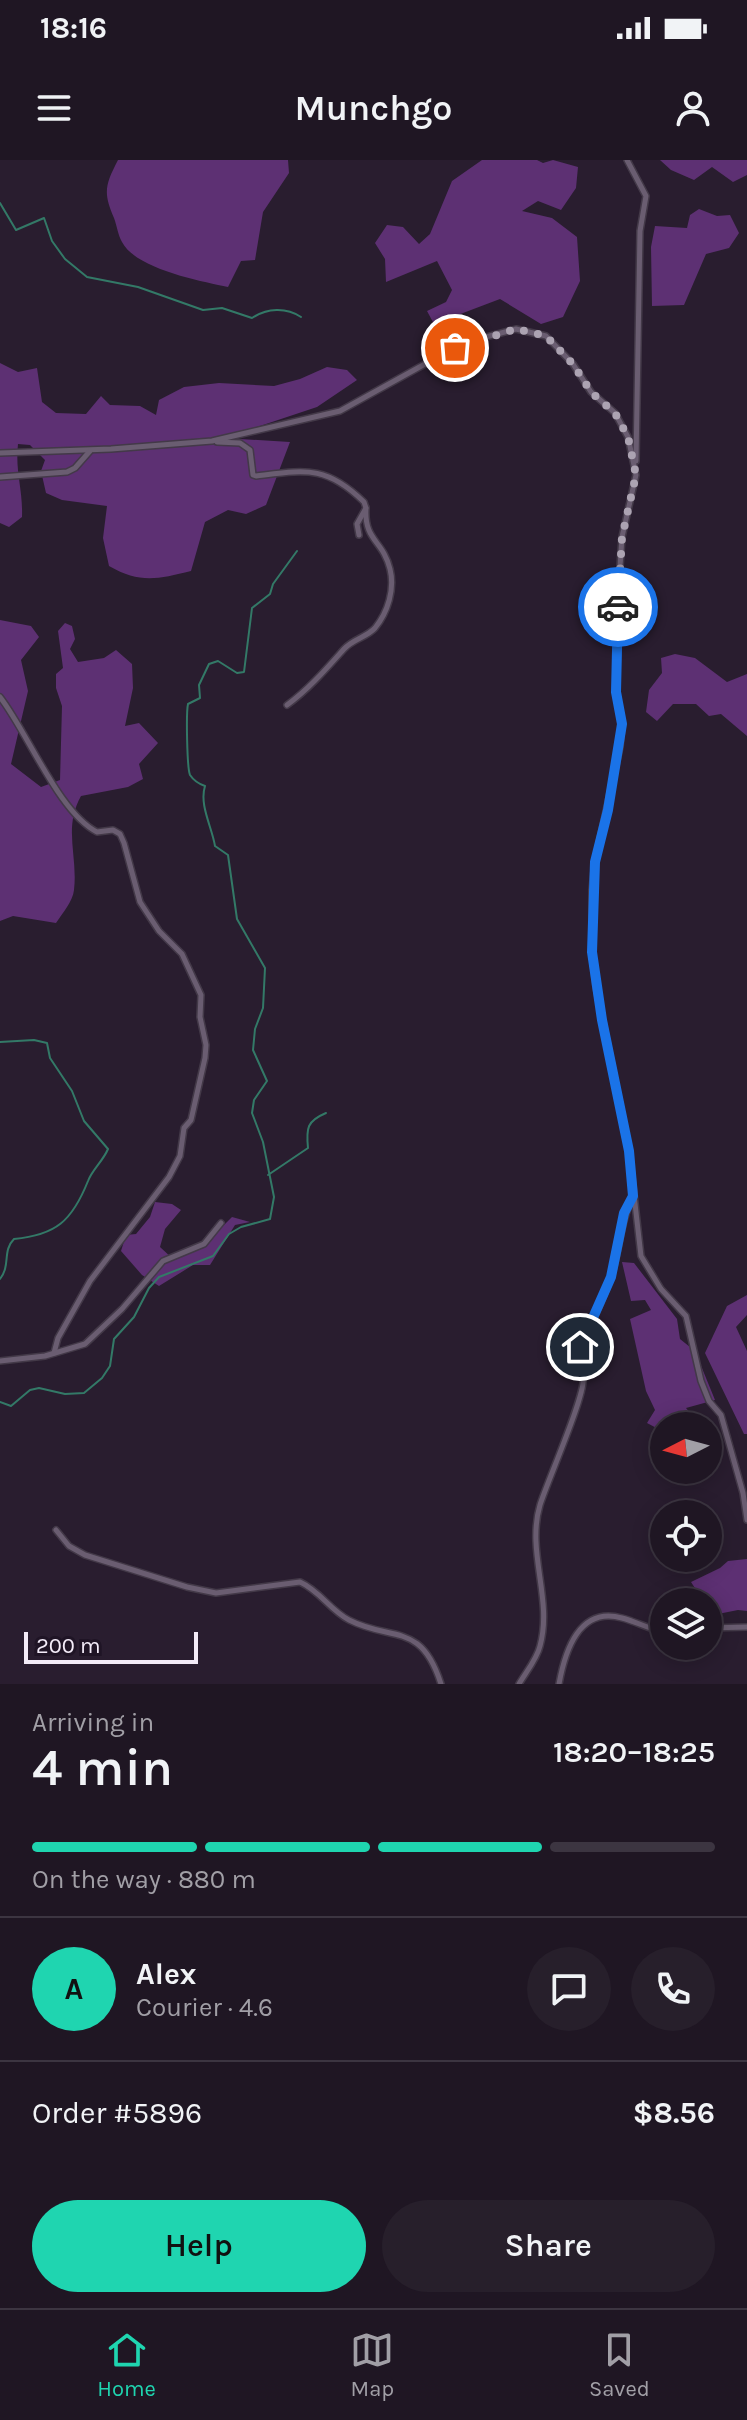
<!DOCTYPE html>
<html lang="en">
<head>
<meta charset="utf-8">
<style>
  body { margin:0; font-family:Karla,sans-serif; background:#271f2b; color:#f1f3f6; height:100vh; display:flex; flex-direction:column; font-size:30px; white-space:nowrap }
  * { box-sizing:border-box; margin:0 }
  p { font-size:26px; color:#a19fa6 }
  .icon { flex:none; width:44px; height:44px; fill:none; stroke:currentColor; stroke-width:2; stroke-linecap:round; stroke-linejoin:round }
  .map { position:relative; height:1524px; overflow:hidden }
  .sheet { display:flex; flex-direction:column; background:#1f1623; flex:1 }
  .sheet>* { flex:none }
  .needle { width:52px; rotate:264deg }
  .tools { position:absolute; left:650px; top:1252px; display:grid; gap:16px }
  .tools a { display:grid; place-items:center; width:72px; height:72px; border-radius:50%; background:#1f1623; box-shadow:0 4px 20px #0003,0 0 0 2px #3c3541; font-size:40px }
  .scale { position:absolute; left:24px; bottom:20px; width:174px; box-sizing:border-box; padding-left:8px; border:4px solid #f3ebf8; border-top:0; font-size:22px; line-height:28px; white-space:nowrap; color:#f3ebf8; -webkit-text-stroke:6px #1f1425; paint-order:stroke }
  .pin { position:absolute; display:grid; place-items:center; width:68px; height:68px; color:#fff; margin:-34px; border:4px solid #fff; border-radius:50%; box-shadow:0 2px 8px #0007 }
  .courier { position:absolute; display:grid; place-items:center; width:80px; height:80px; margin:-40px; border:6px solid #1a73e8; border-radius:50%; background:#fff; color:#222; box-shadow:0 2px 10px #0007 }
  .head em { font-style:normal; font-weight:600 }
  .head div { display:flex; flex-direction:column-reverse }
  .head { display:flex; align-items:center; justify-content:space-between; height:136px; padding:0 32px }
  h1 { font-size:52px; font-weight:600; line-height:60px }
  .bar { display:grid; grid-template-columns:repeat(4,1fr); gap:12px 8px; align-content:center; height:96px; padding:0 32px }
  .bar i { height:10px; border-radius:6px; background:#3c3541 }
  .bar .current { background:#1fd5b0 }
  .bar p { grid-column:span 4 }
  .line { display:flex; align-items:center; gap:20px; padding:0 32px; border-top:2px solid #3c3541 }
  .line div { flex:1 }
  .round { display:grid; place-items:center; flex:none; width:84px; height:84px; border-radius:42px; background:#271f2b }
  .action { display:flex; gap:16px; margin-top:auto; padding:16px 32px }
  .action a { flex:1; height:92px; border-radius:48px; background:#1fd5b0; color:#111; font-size:32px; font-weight:600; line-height:92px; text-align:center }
  .action a+a { background:#271f2b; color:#f1f3f6 }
  .status { display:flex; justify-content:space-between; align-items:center; height:56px; padding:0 40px; background:#1f1623; direction:ltr }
  .status svg { height:22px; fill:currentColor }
  header { display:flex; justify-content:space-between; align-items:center; height:104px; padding:0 32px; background:#1f1623; font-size:36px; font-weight:600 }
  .menu { display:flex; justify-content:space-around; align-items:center; height:112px; border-top:2px solid #3c3541; background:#1f1623; font-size:22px; color:#a19fa6 }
  .menu a { display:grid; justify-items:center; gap:4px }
  .menu .current { color:#1fd5b0 }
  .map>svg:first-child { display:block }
  .green { fill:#5d3073 }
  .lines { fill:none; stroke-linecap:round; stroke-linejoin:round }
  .stream { stroke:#337967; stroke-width:2 }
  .minor-casing { stroke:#433948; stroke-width:8 }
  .minor { stroke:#6a5d71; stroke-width:5 }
  .done { stroke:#aca3b2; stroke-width:8; stroke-dasharray:0 14.4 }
  .route { stroke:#1a73e8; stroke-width:10 }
</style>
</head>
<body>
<div class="status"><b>18:16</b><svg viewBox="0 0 49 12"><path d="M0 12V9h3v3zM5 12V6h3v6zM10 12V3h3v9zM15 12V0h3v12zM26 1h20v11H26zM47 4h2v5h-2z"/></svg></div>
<header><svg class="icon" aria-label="menu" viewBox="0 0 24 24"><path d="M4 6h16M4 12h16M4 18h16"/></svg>Munchgo<svg class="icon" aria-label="person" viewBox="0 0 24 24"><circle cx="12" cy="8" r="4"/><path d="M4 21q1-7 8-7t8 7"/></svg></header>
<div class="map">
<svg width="747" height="1524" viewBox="0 0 747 1524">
  <rect width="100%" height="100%" fill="#291d2f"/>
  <g class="green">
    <path d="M118 0H288L289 13 263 52 255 100 241 101 228 127C200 121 136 109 122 82 118 75 117 66 114 58 103 33 105 25 118 0Z"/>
    <path d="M482 0H537L543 3 553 0 578 7 576 28 561 50 538 41 522 51 552 58 577 77 580 121 563 157 541 164 500 139 434 164 427 151 446 142 452 130 437 101 386 122 385 99 375 83 387 65 403 67 419 84 430 74 452 21Z"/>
    <path d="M660 0H747V15L733 22 712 7 694 20 671 10Z"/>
    <path d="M699 49 717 56 730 55 739 73 729 88 706 94 684 145 652 146 651 87 655 66 687 68 690 55Z"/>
    <path d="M0 203 18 212 37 208 42 242 56 253 86 254 101 236 110 245 140 246 156 255 159 240 184 227 219 223 274 226 300 219 327 207 347 210 357 220 317 247 224 278 290 282 266 345 246 354 228 350 205 362 191 411C158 419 140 424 109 406L103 378 107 346 62 340 46 333 41 311 45 300 30 285 18 284C15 312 23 329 22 357L9 367 0 363Z"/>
    <path d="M0 460 31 466 39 477 21 500 28 531 11 604 41 627 60 620 62 546 56 528V514L63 508 58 471 65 463 72 466 75 479 70 489 78 502 104 498 116 490 132 504 133 528 125 566 139 563 158 583 139 604 143 619 128 627 81 636C63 668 78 696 74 730 73 741 62 754 56 763L13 756 0 761Z"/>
    <path d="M675 494 695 498 727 522 747 514V576L721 554 709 556 696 544H673L657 561 646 552 649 530 662 513 661 498Z"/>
    <path d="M155 1042 172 1044 181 1050 165 1069 160 1087 173 1099 212 1077 232 1057 250 1062 235 1065 210 1105H193L159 1126 142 1115 121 1091 126 1075 136 1074 150 1057Z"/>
    <path d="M622 1102 634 1103 677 1159 680 1179 695 1191 715 1240 686 1248 694 1258 693 1266H664V1272L647 1263 655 1250 646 1231 630 1159 651 1150 645 1140 631 1141Z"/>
    <path d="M747 1135V1155L736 1167 747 1191V1274H744L705 1193 727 1146Z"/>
    <path d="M747 1399V1451L738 1450 713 1455 708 1442H704L691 1422 720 1408 728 1401Z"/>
  </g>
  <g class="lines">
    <g class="stream">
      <path d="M0 43 16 70 44 58 52 81 65 99 87 117 138 127 203 150 222 148 252 158C267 148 286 147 301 157"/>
      <path d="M0 882 34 880 47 883 50 898 72 931 84 961 108 989C103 1001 92 1010 88 1021 72 1061 56 1075 14 1079 2 1091 11 1105 0 1119"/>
      <path d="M268 1015 308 988C306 968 307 961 326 953"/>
      <path d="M0 1242 11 1246 30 1230 39 1228 65 1234 84 1233 102 1218 110 1206 114 1179 134 1157 149 1128 159 1117 213 1096 229 1074 241 1067 270 1059 274 1037 263 982 252 953 254 940 267 921 253 890 255 869 263 848 265 808 237 759 228 695 215 686C212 667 199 645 205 626 199 624 194 621 190 615 187 608 186 553 188 544L200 538 199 525 209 504 218 501 237 513 244 512 252 448 270 434 273 424 297 391"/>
    </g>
    <g class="minor-casing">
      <g id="minor">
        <path d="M627 0 646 36 640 71 636 301"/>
        <path d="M217 282 240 283 250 290 253 315 256 316C306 310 326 305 364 342L366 348 357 364 359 375"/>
        <path d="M0 293 111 289 212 281 340 251 463 183 516 169 546 176 573 204 591 232 615 253 628 277 636 315 622 377 618 436 616 532 622 564 620 587 595 702 592 730V792L596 827 629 991 641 1096 661 1129 686 1156 701 1221 709 1241 721 1255 743 1333 747 1360"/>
        <path d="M0 317 67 312 75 308 90 291"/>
        <path d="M0 537C28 573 59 653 97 672L113 670 120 674 124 683 140 742 159 771 182 794 201 835 200 857 206 885 205 898 191 960 184 968 180 996 169 1017 90 1121 58 1178 54 1193"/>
        <path d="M287 545C309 529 327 508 344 489 353 479 367 477 375 468 388 452 395 429 390 409 383 380 364 381 366 348"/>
        <path d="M0 1201 45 1196 85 1184 122 1149 163 1101 204 1084 221 1063"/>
        <path d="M56 1370 69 1386 85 1395 187 1427 216 1433 300 1422C320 1431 330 1450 349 1460 392 1482 421 1461 441 1524"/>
        <path d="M708 1468 747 1467"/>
        <path d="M519 1524C526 1512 537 1499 540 1486 553 1439 526 1392 540 1345 547 1322 587 1232 583 1217 582 1213 579 1209 577 1206 583 1175 601 1147 611 1117 620 1090 620 1062 633 1037"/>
        <path d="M559 1524C565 1491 579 1446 622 1458 637 1462 649 1469 664 1472"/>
      </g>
    </g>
    <use href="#minor" class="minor"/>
  </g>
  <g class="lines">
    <path class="done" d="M455 188 516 169 546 176 573 204 591 232 615 253 628 277 636 315 622 377 618 447"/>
    <path class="route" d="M580 1187 611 1117 624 1053 633 1036 629 991 602 860 592 792 595 702 608 650 622 564 616 532 618 447"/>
  </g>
</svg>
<div class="tools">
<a><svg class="needle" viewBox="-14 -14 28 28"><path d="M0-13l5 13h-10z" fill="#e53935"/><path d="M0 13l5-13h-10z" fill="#a19fa6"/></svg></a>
<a><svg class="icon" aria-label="locate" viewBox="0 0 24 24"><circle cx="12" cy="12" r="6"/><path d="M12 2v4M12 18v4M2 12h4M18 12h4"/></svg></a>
<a><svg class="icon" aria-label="layers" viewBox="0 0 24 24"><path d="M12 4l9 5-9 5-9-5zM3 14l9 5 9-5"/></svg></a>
</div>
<div class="scale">200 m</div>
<div class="pin" style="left:455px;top:188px;background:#ea580c"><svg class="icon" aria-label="bag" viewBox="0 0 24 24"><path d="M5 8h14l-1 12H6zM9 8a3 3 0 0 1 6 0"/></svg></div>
<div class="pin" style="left:580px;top:1187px;background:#1f2937"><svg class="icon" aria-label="home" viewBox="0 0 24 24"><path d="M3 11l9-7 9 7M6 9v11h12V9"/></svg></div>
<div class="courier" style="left:618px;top:447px"><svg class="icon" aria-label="car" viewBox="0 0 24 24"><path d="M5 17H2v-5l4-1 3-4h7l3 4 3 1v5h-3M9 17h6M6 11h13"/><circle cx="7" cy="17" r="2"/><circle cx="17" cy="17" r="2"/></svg></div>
</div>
<section class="sheet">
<div class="head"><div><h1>4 min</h1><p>Arriving in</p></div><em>18:20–18:25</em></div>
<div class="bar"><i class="current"></i><i class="current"></i><i class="current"></i><i></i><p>On the way · 880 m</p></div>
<div class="line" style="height:144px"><b class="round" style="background:#1fd5b0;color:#111">A</b><div><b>Alex</b><p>Courier · 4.6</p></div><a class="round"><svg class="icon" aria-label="chat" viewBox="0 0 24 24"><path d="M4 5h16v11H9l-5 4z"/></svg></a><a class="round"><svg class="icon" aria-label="phone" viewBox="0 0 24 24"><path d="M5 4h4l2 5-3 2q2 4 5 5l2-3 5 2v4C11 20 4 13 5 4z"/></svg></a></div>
<div class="line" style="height:104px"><div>Order #5896</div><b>$8.56</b></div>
<div class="action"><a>Help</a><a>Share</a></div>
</section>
<nav class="menu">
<a class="current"><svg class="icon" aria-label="home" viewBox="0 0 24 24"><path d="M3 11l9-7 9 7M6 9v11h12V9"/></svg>Home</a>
<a><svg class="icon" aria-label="map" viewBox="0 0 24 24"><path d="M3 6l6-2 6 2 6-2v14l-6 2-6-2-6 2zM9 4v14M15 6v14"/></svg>Map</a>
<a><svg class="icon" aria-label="saved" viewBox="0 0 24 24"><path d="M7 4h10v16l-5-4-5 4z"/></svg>Saved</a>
</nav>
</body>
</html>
